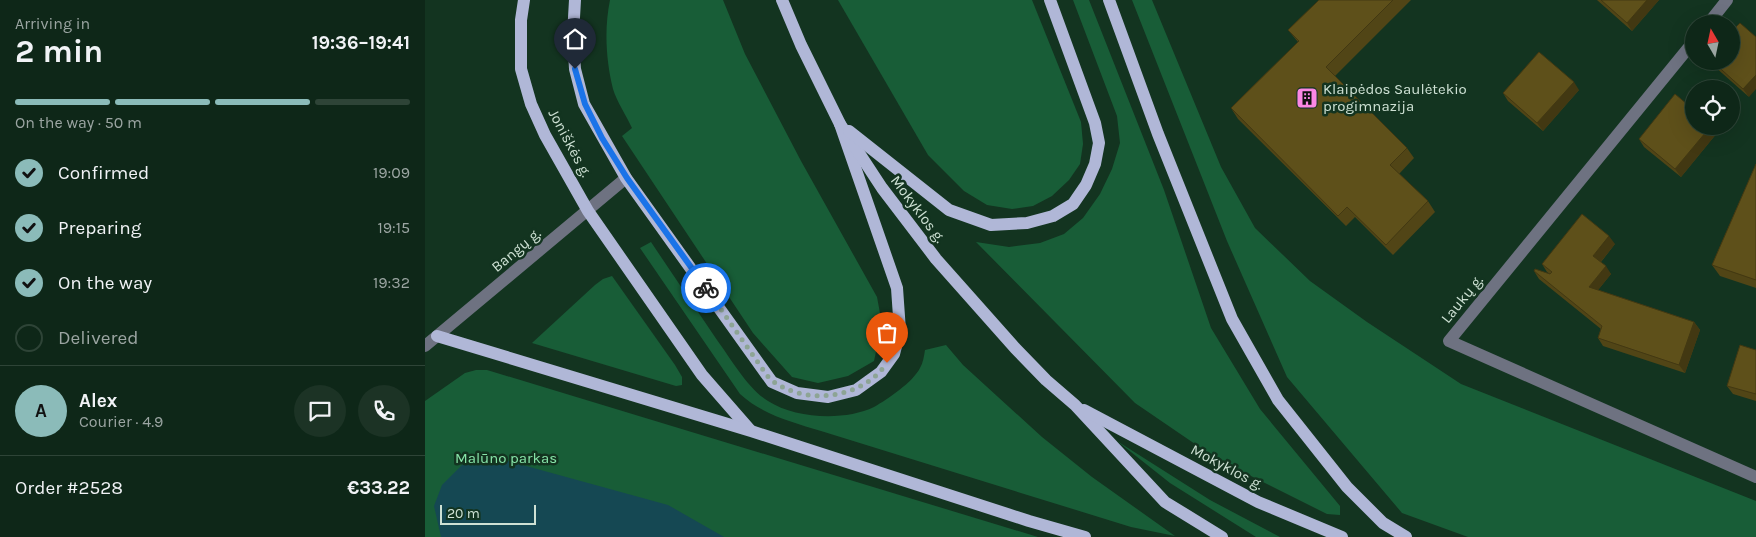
<!DOCTYPE html>
<html lang="en">
<head>
<meta charset="utf-8">
<style>
  body { margin:0; font-family:Karla,sans-serif; background:#1c3325; color:#f1f3f6; height:100vh; display:flex; flex-direction:column; font-size:19px; white-space:nowrap }
  * { box-sizing:border-box; margin:0 }
  p { font-size:16px; color:#9ba5a2 }
  .icon { flex:none; width:28px; height:28px; fill:none; stroke:currentColor; stroke-width:2; stroke-linecap:round; stroke-linejoin:round }
  .map { position:relative; flex:1; overflow:hidden }
  .side { display:flex; flex-direction:column; background:#0e2718; width:425px }
  .side>* { flex:none }
  .needle { width:32px; rotate:351deg }
  .buttons { position:absolute; left:1260px; top:15px; display:grid; gap:10px }
  .buttons a { display:grid; place-items:center; width:55px; height:55px; border-radius:50%; background:#0e2718; box-shadow:0 5px 20px #0002,0 0 0 1px #2e4437; font-size:25px }
  .scale { position:absolute; left:15px; bottom:12px; width:96px; box-sizing:border-box; padding-left:5px; border:2px solid #cee1d4; border-top:0; font-size:14px; line-height:18px; white-space:nowrap; color:#cee1d4; -webkit-text-stroke:4px #133420; paint-order:stroke }
  .pin { position:absolute; display:grid; place-items:center; width:42px; height:42px; color:#fff; margin:-51px -21px; border-radius:50% 50% 50% 0; rotate:-45deg; box-shadow:0 0 5px #0007 }
  .pin .icon { rotate:45deg }
  .courier { position:absolute; display:grid; place-items:center; width:50px; height:50px; margin:-25px; border:4px solid #1a73e8; border-radius:50%; background:#fff; color:#222; box-shadow:0 1px 6px #0007 }
  .overview em { font-style:normal; font-weight:700 }
  .overview div { display:flex; flex-direction:column-reverse }
  .overview { display:flex; align-items:center; justify-content:space-between; height:85px; padding:0 15px }
  h1 { font-size:32px; font-weight:700; line-height:38px }
  .bar { display:grid; grid-template-columns:repeat(4,1fr); gap:8px 5px; align-content:center; height:60px; padding:0 15px }
  .bar i { height:6px; border-radius:4px; background:#2e4437 }
  .bar .current { background:#8bbbb9 }
  .bar p { grid-column:span 4 }
  .line { display:flex; align-items:center; gap:12px; padding:0 15px; border-top:1px solid #2e4437 }
  .line div { flex:1 }
  .round { display:grid; place-items:center; flex:none; width:52px; height:52px; border-radius:26px; background:#1c3325 }
  ol { padding:0 15px; list-style:none }
  li { display:flex; align-items:center; gap:15px; height:55px }
  li p { margin-inline-start:auto }
  li .icon { padding:5px; border-radius:50%; background:#8bbbb9; color:#111; stroke-width:4 }
  li:last-child { color:#9ba5a2 }
  li i { width:28px; height:28px; border:2px solid #2e4437; border-radius:50% }
  main { display:flex; flex:1; min-height:0 }
  .map>svg:first-child { display:block }
  .green { fill:#185d37 }
  .water { fill:#154853 }
  .lines { fill:none; stroke-linecap:round; stroke-linejoin:round }
  .minor { stroke:#6e7281; stroke-width:12 }
  .major { stroke:#b0b7d7; stroke-width:12 }
  .wall { fill:#514516 }
  .shaded-wall { fill:#423812 }
  .building { fill:#5e501a; stroke:#423812 }
  .done { stroke:#8da495; stroke-width:5; stroke-dasharray:0 9 }
  .route { stroke:#1a73e8; stroke-width:6 }
  .labels { text-anchor:middle; stroke-width:5; stroke-linejoin:round; paint-order:stroke }
  .poi-label { font-size:15px; fill:#cee1d4; stroke:#133420; text-anchor:start }
  .street-label { font-size:15px; fill:#cee1d4; stroke:#133420 }
  .park-label { font-size:15px; fill:#87e4a8; stroke:#133420 }
</style>
</head>
<body>
<main>
<section class="side">
<div class="overview"><div><h1>2 min</h1><p>Arriving in</p></div><em>19:36–19:41</em></div>
<div class="bar"><i class="current"></i><i class="current"></i><i class="current"></i><i></i><p>On the way · 50 m</p></div>
<ol>
<li><svg class="icon" aria-label="check" viewBox="0 0 24 24"><path d="M5 12l5 5 9-10"/></svg>Confirmed<p>19:09</p></li>
<li><svg class="icon" aria-label="check" viewBox="0 0 24 24"><path d="M5 12l5 5 9-10"/></svg>Preparing<p>19:15</p></li>
<li><svg class="icon" aria-label="check" viewBox="0 0 24 24"><path d="M5 12l5 5 9-10"/></svg>On the way<p>19:32</p></li>
<li><i></i>Delivered</li>
</ol>
<div class="line" style="height:90px"><b class="round" style="background:#8bbbb9;color:#111">A</b><div><b>Alex</b><p>Courier · 4.9</p></div><a class="round"><svg class="icon" aria-label="chat" viewBox="0 0 24 24"><path d="M4 5h16v11H9l-5 4z"/></svg></a><a class="round"><svg class="icon" aria-label="phone" viewBox="0 0 24 24"><path d="M5 4h4l2 5-3 2q2 4 5 5l2-3 5 2v4C11 20 4 13 5 4z"/></svg></a></div>
<div class="line" style="height:65px"><div>Order #2528</div><b>€33.22</b></div>
</section>
<div class="map">
<svg width="1331" height="537" viewBox="0 0 1331 537">
  <rect width="100%" height="100%" fill="#133420"/>
  <g class="green">
    <path d="M185 0H298L320 54 376 161 452 297 457 324 449 361 423 376 393 383 367 377 328 333 197 136 207 128C201 115 192 102 188 89 181 61 179 29 185 0Z"/>
    <path d="M413 0H607L656 122 658 144 655 164 644 180 627 196 608 206 587 209 562 205 539 191 503 155Z"/>
    <path d="M648 0H664L739 190 786 328 835 409 915 506V515L902 514 792 459 710 403 551 242 584 247 615 243 639 234 658 218 675 194 687 169 695 143 692 116Z"/>
    <path d="M707 0H727L796 167 830 228 885 281 942 322 1036 384 1331 501V537H1043L977 513 862 377 802 241Z"/>
    <path d="M226 242C248 275 270 307 292 340 306 359 323 389 343 401 371 419 420 421 449 407 463 399 488 382 495 368 498 363 499 356 500 350L521 345 538 365 617 437 667 477 750 536 706 527 396 431C367 422 338 415 315 394L215 248Z"/>
    <path d="M187 276 250 365 257 377V385L251 386 107 343 170 285 178 279Z"/>
    <path d="M51 370H62L613 537H0V401L40 373Z"/>
    <path d="M692 441 785 500 855 537H831L745 483Z"/>
  </g>
  <path class="water" d="M72 458 243 505 299 537H16L9 506 17 485 40 462Z"/>
  <g class="lines">
    <g class="minor">
      <path d="M1283 24 1302 0"/>
      <path d="M1269 41 1024 341 1331 477"/>
      <path d="M0 346 201 178"/>
    </g>
    <g class="major">
      <path d="M99 0 96 20V69L106 104 120 135 163 211 277 375 325 430"/>
      <path d="M150 0 148 35 150 69 159 104 201 178 347 382 372 393 403 397 431 390 456 372 469 354 475 331 472 288 415 124"/>
      <path d="M357 0 376 45 415 124 457 188 511 259 590 348 621 380 650 405 740 502 797 537"/>
      <path d="M684 0 733 134 807 319 853 400 922 487 958 523 981 537"/>
      <path d="M424 131 524 210 566 225 602 223 628 216 648 204 661 185 670 164 674 143 670 123 625 0"/>
      <path d="M12 336 326 431 604 521 660 537"/>
      <path d="M659 410 833 502 917 537"/>
    </g>
  </g>
  <g class="wall">
    <path d="M894 0H986L910 76 982 148 989 158 974 174 1003 201 1010 212 968 255 930 217 921 226 813 119 806 108 873 42 863 30Z"/>
    <path d="M1172 0H1234L1207 31Z"/>
    <path d="M1286 61H1306L1324 97 1289 66Z"/>
    <path d="M1154 90 1118 131 1083 101 1078 93Z"/>
    <path d="M1269 126H1288L1292 133 1256 177 1219 147 1214 139Z"/>
    <path d="M1331 164V288L1295 276 1287 265Z"/>
    <path d="M1190 244 1176 262 1186 274 1173 290 1269 322 1275 330 1260 373 1178 346 1173 338 1176 329 1114 279 1109 271 1125 274 1122 272 1117 264Z"/>
    <path d="M1331 350V401L1308 394 1302 386Z"/>
  </g>
  <g class="shaded-wall">
    <path d="M1222 0H1234L1207 31 1202 23Z"/>
    <path d="M1331 75V89L1324 97 1318 89Z"/>
    <path d="M1149 82 1154 90 1118 131 1112 123Z"/>
    <path d="M1286 126H1288L1292 133 1256 177 1250 169Z"/>
    <path d="M1184 236 1190 244 1174 264 1168 256Z"/>
    <path d="M1181 266 1186 274 1169 295 1164 287Z"/>
    <path d="M1269 322 1275 330 1260 373 1254 365Z"/>
  </g>
  <g class="building">
    <path d="M894 0H968L901 67 982 148 965 165 1003 201 961 245 922 207 913 216 806 108 874 41 863 30Z"/>
    <path d="M1176 0H1222L1202 23Z"/>
    <path d="M1315 23 1331 37V75L1318 89 1287 61H1306V32Z"/>
    <path d="M1114 52 1149 82 1112 123 1078 93Z"/>
    <path d="M1250 94 1269 110V126H1286L1250 169 1214 139Z"/>
    <path d="M1331 164V280L1287 265Z"/>
    <path d="M1157 214 1184 236 1168 256 1181 266 1164 287 1269 322 1254 365 1173 338 1177 326 1109 271 1110 269 1125 274 1127 272 1117 264Z"/>
    <path d="M1315 345 1331 350V394L1302 386Z"/>
  </g>
  <g class="lines">
    <path class="done" d="M281 288C298 312 315 337 332 361 337 367 342 378 349 382 384 406 438 398 462 363"/>
    <path class="route" d="M150 69 160 104 177 138 202 178 281 288"/>
  </g>
  <defs>
    <g id="building-square" transform="scale(1.125)"><rect x="-9" y="-9" width="18" height="18" rx="4" fill="#fb87e5" stroke="#133420"/><path d="M-4-6H4V6H1V3H-1V6H-4ZM-2.5-4.3h1.7v1.8h-1.7ZM.8-4.3h1.7v1.8H.8ZM-2.5-1h1.7V.8h-1.7ZM.8-1h1.7V.8H.8Z" fill="#111"/></g>
  </defs>
  <g fill-rule="evenodd">
    <use href="#building-square" x="882" y="98"/>
  </g>
  <g class="labels">
    <g class="poi-label">
      <text x="898" y="94">Klaipėdos Saulėtekio<tspan x="898" dy="17">progimnazija</tspan></text>
    </g>
    <g class="street-label">
      <text transform="translate(145 143) rotate(62)" y="5">Joniškės g.</text>
      <text transform="translate(493 209) rotate(53)" y="5">Mokyklos g.</text>
      <text transform="translate(91 250) rotate(-40)" y="5">Bangų g.</text>
      <text transform="translate(1037 299) rotate(-51)" y="5">Laukų g.</text>
      <text transform="translate(802 467) rotate(28)" y="5">Mokyklos g.</text>
    </g>
    <g class="park-label">
      <text x="81" y="463">Malūno parkas</text>
    </g>
  </g>
</svg>
<div class="buttons">
<a><svg class="needle" viewBox="-14 -14 28 28"><path d="M0-13l5 13h-10z" fill="#e53935"/><path d="M0 13l5-13h-10z" fill="#9ba5a2"/></svg></a>
<a><svg class="icon" aria-label="locate" viewBox="0 0 24 24"><circle cx="12" cy="12" r="6"/><path d="M12 2v4M12 18v4M2 12h4M18 12h4"/></svg></a>
</div>
<div class="scale">20 m</div>
<div class="pin" style="left:462px;top:363px;background:#ea580c"><svg class="icon" aria-label="bag" viewBox="0 0 24 24"><path d="M5 8h14l-1 12H6zM9 8a3 3 0 0 1 6 0"/></svg></div>
<div class="pin" style="left:150px;top:69px;background:#1f2937"><svg class="icon" aria-label="home" viewBox="0 0 24 24"><path d="M3 11l9-7 9 7M6 9v11h12V9"/></svg></div>
<div class="courier" style="left:281px;top:288px"><svg class="icon" aria-label="bike" viewBox="0 0 24 24"><circle cx="6" cy="16" r="4"/><circle cx="18" cy="16" r="4"/><path d="M6 16l4-8h5l3 8M10 8l3 8H6M13 5h3"/></svg></div>
</div>
</main>
</body>
</html>
